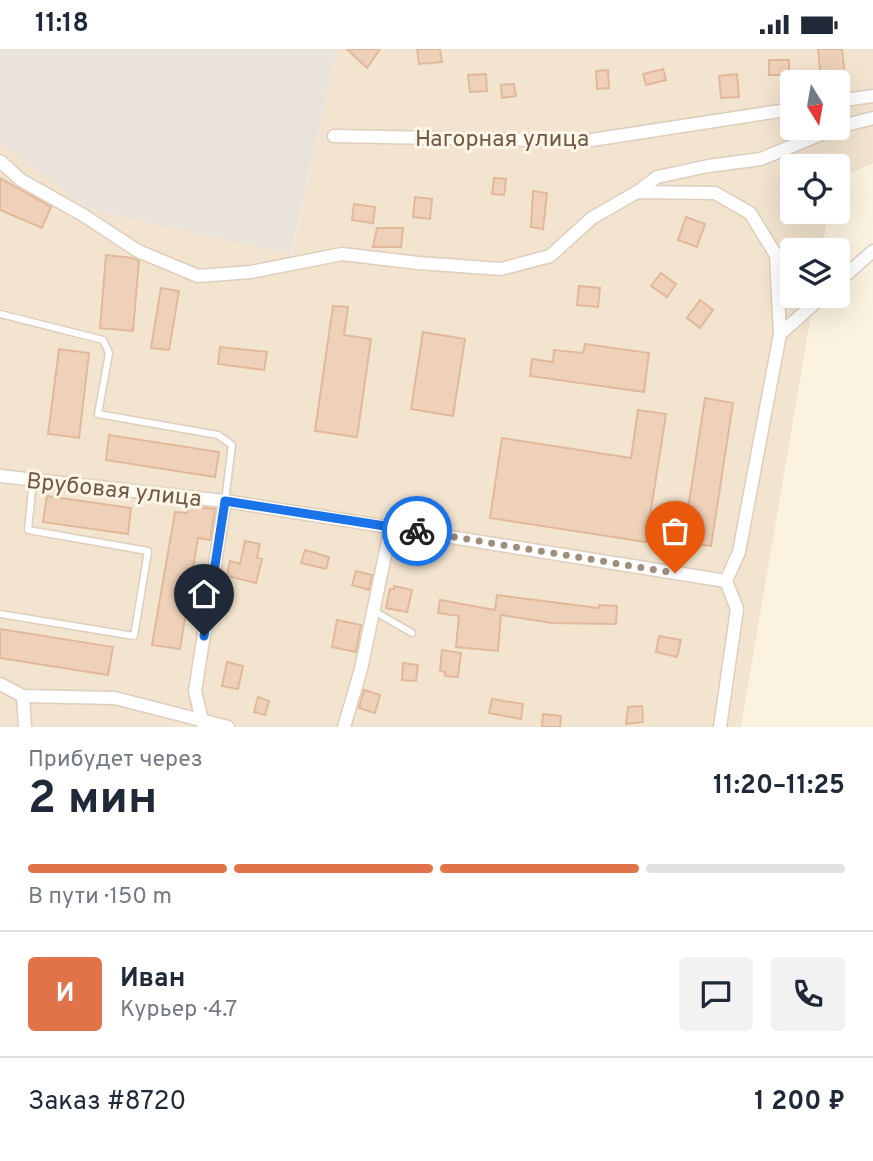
<!DOCTYPE html>
<html lang="ru">
<head>
<meta charset="utf-8">
<style>
  body { margin:0; font-family:Overpass,sans-serif; background:#f2f2f3; color:#1f2937; height:100vh; display:flex; flex-direction:column; font-size:26px; white-space:nowrap }
  * { box-sizing:border-box; margin:0 }
  p { font-size:23px; color:#747a83 }
  .icon { flex:none; width:38px; height:38px; fill:none; stroke:currentColor; stroke-width:2; stroke-linecap:round; stroke-linejoin:round }
  .map { position:relative; height:678px; overflow:hidden }
  .drawer { display:flex; flex-direction:column; background:#fff; flex:1 }
  .drawer>* { flex:none }
  .needle { width:46px; rotate:169deg }
  .tools { position:absolute; left:780px; top:21px; display:grid; gap:14px }
  .tools a { display:grid; place-items:center; width:70px; height:70px; border-radius:7px; background:#fff; box-shadow:0 7px 28px #0002; font-size:35px }
  .pin { position:absolute; display:grid; place-items:center; width:60px; height:60px; color:#fff; margin:-72px -30px; border-radius:50% 50% 50% 0; rotate:-45deg; box-shadow:0 0 7px #0007 }
  .pin .icon { rotate:45deg }
  .courier { position:absolute; display:grid; place-items:center; width:70px; height:70px; margin:-35px; border:5px solid #1a73e8; border-radius:50%; background:#fff; color:#222; box-shadow:0 2px 9px #0007 }
  .head em { font-style:normal; font-weight:700 }
  .head div { display:flex; flex-direction:column-reverse }
  .head { display:flex; align-items:center; justify-content:space-between; height:119px; padding:0 28px }
  h1 { font-size:46px; font-weight:700; line-height:52px }
  .bar { display:grid; grid-template-columns:repeat(4,1fr); gap:10px 7px; align-content:center; height:84px; padding:0 28px }
  .bar i { height:9px; border-radius:5px; background:#e0e1e3 }
  .bar .selected { background:#e1734a }
  .bar p { grid-column:span 4 }
  .line { display:flex; align-items:center; gap:18px; padding:0 28px; border-top:2px solid #e0e1e3 }
  .line div { flex:1 }
  .round { display:grid; place-items:center; flex:none; width:74px; height:74px; border-radius:7px; background:#f2f2f3 }
  .status { display:flex; justify-content:space-between; align-items:center; height:49px; padding:0 35px; background:#fff; direction:ltr }
  .status svg { height:19px; fill:currentColor }
  .map>svg:first-child { display:block }
  .residential { fill:#f2e4cf; fill-rule:evenodd }
  .industrial { fill:#e9e3dc }
  .building { fill:#efd1b9; stroke:#e1b99a; stroke-width:2 }
  .lines { fill:none; stroke-linecap:round; stroke-linejoin:round }
  .lane-casing { stroke:#decebd; stroke-width:9 }
  .street-casing { stroke:#decebd; stroke-width:15 }
  .lane { stroke:#fff; stroke-width:6 }
  .street { stroke:#fff; stroke-width:12 }
  .done { stroke:#a18f7e; stroke-width:7; stroke-dasharray:0 12.6 }
  .route { stroke:#1a73e8; stroke-width:9 }
  .labels { text-anchor:middle; stroke-width:6; stroke-linejoin:round; paint-order:stroke }
  .street-label { font-size:23px; fill:#705949; stroke:#fef6e6 }
</style>
</head>
<body>
<div class="status"><b>11:18</b><svg viewBox="0 0 49 12"><path d="M0 12V9h3v3zM5 12V6h3v6zM10 12V3h3v9zM15 12V0h3v12zM26 1h20v11H26zM47 4h2v5h-2z"/></svg></div>
<div class="map">
<svg width="873" height="678" viewBox="0 0 873 678">
  <rect width="100%" height="100%" fill="#fbf2e0"/>
  <path class="residential" d="M337 0H873V114L838 129V117H793V163H828L822 201H793V247H814L741 678H0V93L89 160 292 204ZM793 33H838V79H793Z"/>
  <path class="industrial" d="M0 0H337L291 205 89 160 0 93Z"/>
  <g class="building">
    <path d="M347 0H380L367 19Z"/>
    <path d="M417 0H440L442 13 419 15Z"/>
    <path d="M818 0H842L845 27 821 29Z"/>
    <rect x="769" y="11" width="20" height="15"/>
    <path d="M663 20 666 31 646 36 643 25Z"/>
    <path d="M608 21 609 39 597 40 596 22Z"/>
    <path d="M486 25 487 42 470 43 468 26Z"/>
    <path d="M737 25 739 48 721 49 719 27Z"/>
    <path d="M514 35 516 47 502 49 501 36Z"/>
    <path d="M0 129 51 158 42 179 0 161Z"/>
    <path d="M494 129 506 130 504 146 492 145Z"/>
    <path d="M533 142 547 144 543 180 531 178Z"/>
    <path d="M415 148 432 150 430 170 413 168Z"/>
    <path d="M354 155 375 158 373 174 352 171Z"/>
    <path d="M686 168 705 175 697 198 678 191Z"/>
    <path d="M377 179H403L401 198H373Z"/>
    <path d="M106 206 132 209 139 212 133 282 100 279Z"/>
    <path d="M661 224 676 235 667 248 651 237Z"/>
    <path d="M579 237 600 239 598 258 577 256Z"/>
    <path d="M161 239 179 242 169 301 151 299Z"/>
    <path d="M700 251 713 261 700 279 687 269Z"/>
    <path d="M333 257 348 258 344 286 371 290 357 388 315 382Z"/>
    <path d="M423 283 465 290 453 367 411 360Z"/>
    <path d="M585 295 649 304 644 343 530 327 532 310 553 313 554 301 583 304Z"/>
    <path d="M220 298 267 303 264 321 218 315Z"/>
    <path d="M59 300 89 304 79 389 48 385Z"/>
    <path d="M705 349 733 354 711 497 683 493Z"/>
    <path d="M638 361 666 365 646 493 490 469 502 389 631 409Z"/>
    <path d="M109 386 219 403 215 428 106 411Z"/>
    <path d="M47 447 131 459 128 485 43 473Z"/>
    <path d="M188 457 215 460 210 491 198 489 180 600 152 596 175 463 187 464Z"/>
    <path d="M245 492 260 495 257 509 262 510 256 534 227 527 230 512 240 515Z"/>
    <path d="M305 501 329 508 326 520 301 514Z"/>
    <path d="M356 522 372 526 369 541 352 536Z"/>
    <path d="M394 537 412 541 407 563 386 559 390 540H394Z"/>
    <path d="M497 546 599 559V556L617 557 616 575 552 574 501 566 498 602 456 598 459 567 438 564 440 551 495 561Z"/>
    <path d="M337 571 361 576 356 603 332 598Z"/>
    <path d="M0 580 113 598 108 626 0 609Z"/>
    <path d="M659 587 681 591 677 608 656 603Z"/>
    <path d="M442 601 461 604 458 628 445 627V623L440 622Z"/>
    <path d="M227 613 243 617 238 640 222 637Z"/>
    <path d="M403 614 418 616 416 632 402 631Z"/>
    <path d="M364 641 380 646 375 664 359 659Z"/>
    <path d="M258 648 269 652 265 666 254 663Z"/>
    <path d="M492 650 523 655 521 670 489 664Z"/>
    <path d="M642 657 643 673 626 675 628 658Z"/>
    <path d="M543 665 561 667 560 678H542Z"/>
  </g>
  <g class="lines">
    <g class="lane-casing">
      <g id="lane">
        <path d="M0 265 103 291 109 304 98 365 218 386 232 396 225 452"/>
        <path d="M374 562 412 584"/>
        <path d="M0 565 134 587 148 502 28 481 33 431"/>
      </g>
    </g>
    <g class="street-casing">
      <g id="street">
        <path d="M838 52 873 47"/>
        <path d="M838 78 873 69"/>
        <path d="M334 87 585 92 793 60"/>
        <path d="M0 112 21 131 83 166 138 202 198 227 251 223 342 205 418 214 501 220 550 207 592 169 637 143 715 144 750 164 776 206 780 285 739 503 726 532 737 560 720 678"/>
        <path d="M637 143 657 128 708 117 761 110 836 79"/>
        <path d="M838 233 873 202"/>
        <path d="M780 285 823 247"/>
        <path d="M0 427 225 452 726 532"/>
        <path d="M0 635 23 647 115 649 228 678"/>
        <path d="M23 647 25 678"/>
        <path d="M203 676 195 642 225 452"/>
        <path d="M344 678 361 620 391 478"/>
      </g>
    </g>
    <use href="#lane" class="lane"/>
    <use href="#street" class="street"/>
  </g>
  <g class="lines">
    <path class="done" d="M417 482 675 524"/>
    <path class="route" d="M204 587 225 452 417 482"/>
  </g>
  <g class="labels">
    <g class="street-label">
      <text x="502" y="97">Нагорная улица</text>
      <text transform="translate(114 440) rotate(6)" y="8">Врубовая улица</text>
    </g>
  </g>
</svg>
<div class="tools">
<a><svg class="needle" viewBox="-14 -14 28 28"><path d="M0-13l5 13h-10z" fill="#e53935"/><path d="M0 13l5-13h-10z" fill="#747a83"/></svg></a>
<a><svg class="icon" aria-label="locate" viewBox="0 0 24 24"><circle cx="12" cy="12" r="6"/><path d="M12 2v4M12 18v4M2 12h4M18 12h4"/></svg></a>
<a><svg class="icon" aria-label="layers" viewBox="0 0 24 24"><path d="M12 4l9 5-9 5-9-5zM3 14l9 5 9-5"/></svg></a>
</div>
<div class="pin" style="left:675px;top:524px;background:#ea580c"><svg class="icon" aria-label="bag" viewBox="0 0 24 24"><path d="M5 8h14l-1 12H6zM9 8a3 3 0 0 1 6 0"/></svg></div>
<div class="pin" style="left:204px;top:587px;background:#1f2937"><svg class="icon" aria-label="home" viewBox="0 0 24 24"><path d="M3 11l9-7 9 7M6 9v11h12V9"/></svg></div>
<div class="courier" style="left:417px;top:482px"><svg class="icon" aria-label="bike" viewBox="0 0 24 24"><circle cx="6" cy="16" r="4"/><circle cx="18" cy="16" r="4"/><path d="M6 16l4-8h5l3 8M10 8l3 8H6M13 5h3"/></svg></div>
</div>
<section class="drawer">
<div class="head"><div><h1>2 мин</h1><p>Прибудет через</p></div><em>11:20–11:25</em></div>
<div class="bar"><i class="selected"></i><i class="selected"></i><i class="selected"></i><i></i><p>В пути · 150 m</p></div>
<div class="line" style="height:126px"><b class="round" style="background:#e1734a;color:#fff">И</b><div><b>Иван</b><p>Курьер · 4.7</p></div><a class="round"><svg class="icon" aria-label="chat" viewBox="0 0 24 24"><path d="M4 5h16v11H9l-5 4z"/></svg></a><a class="round"><svg class="icon" aria-label="phone" viewBox="0 0 24 24"><path d="M5 4h4l2 5-3 2q2 4 5 5l2-3 5 2v4C11 20 4 13 5 4z"/></svg></a></div>
<div class="line" style="height:91px"><div>Заказ #8720</div><b>1 200 ₽</b></div>
</section>
</body>
</html>
